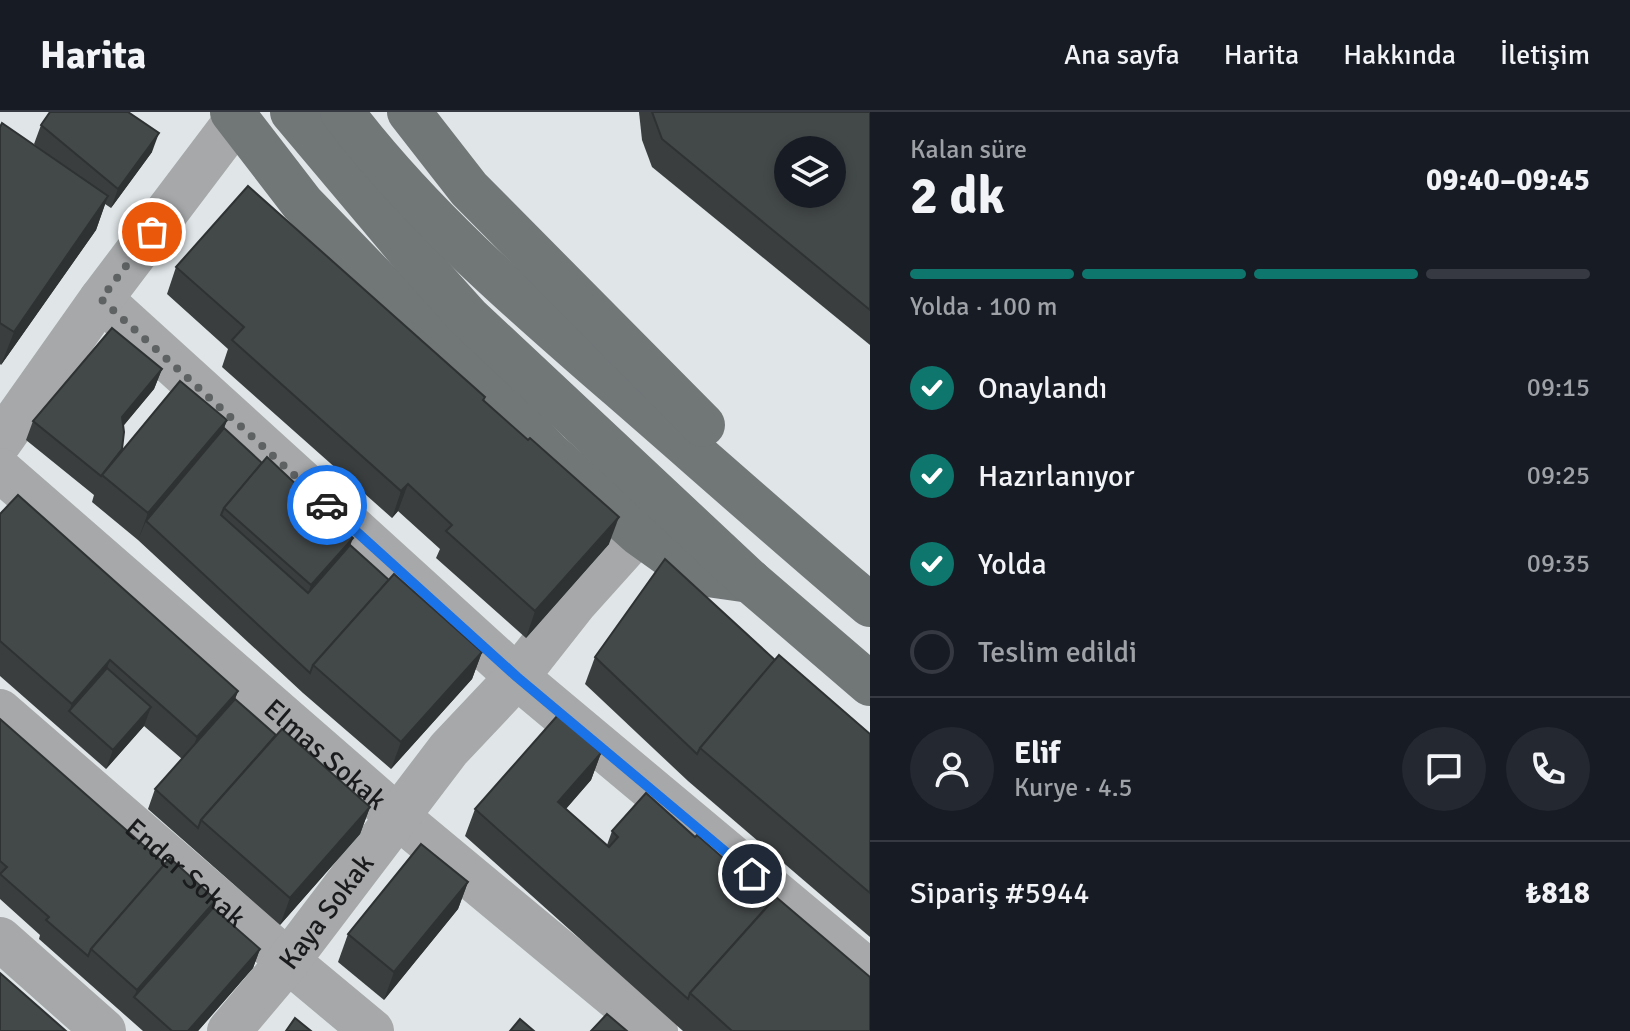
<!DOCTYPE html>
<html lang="tr">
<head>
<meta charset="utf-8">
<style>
  body { margin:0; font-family:Signika,sans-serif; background:#242831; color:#f1f3f6; height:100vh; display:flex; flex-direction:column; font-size:30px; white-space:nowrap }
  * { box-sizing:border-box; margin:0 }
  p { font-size:26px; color:#9ea1a6 }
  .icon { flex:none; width:44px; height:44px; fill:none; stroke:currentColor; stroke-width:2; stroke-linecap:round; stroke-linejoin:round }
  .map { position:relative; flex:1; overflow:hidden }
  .details { display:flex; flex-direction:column; background:#171b24; width:760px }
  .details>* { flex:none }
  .buttons { position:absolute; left:774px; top:24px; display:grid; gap:16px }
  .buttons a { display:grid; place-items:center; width:72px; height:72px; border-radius:50%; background:#171b24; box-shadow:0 4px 12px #0003; font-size:40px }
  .pin { position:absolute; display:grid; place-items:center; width:68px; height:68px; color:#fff; margin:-34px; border:4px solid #fff; border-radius:50%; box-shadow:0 2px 8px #0007 }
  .courier { position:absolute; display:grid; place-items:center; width:80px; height:80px; margin:-40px; border:6px solid #1a73e8; border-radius:50%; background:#fff; color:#222; box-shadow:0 2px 10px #0007 }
  .headline em { font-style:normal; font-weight:700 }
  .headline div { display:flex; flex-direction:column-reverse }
  .headline { display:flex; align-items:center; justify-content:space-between; height:136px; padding:0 40px }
  h1 { font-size:52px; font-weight:700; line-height:60px }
  .bar { display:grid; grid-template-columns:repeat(4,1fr); gap:12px 8px; align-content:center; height:96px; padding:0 40px }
  .bar i { height:10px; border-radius:6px; background:#363941 }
  .bar .selected { background:#0f766e }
  .bar p { grid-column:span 4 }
  .line { display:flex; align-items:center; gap:20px; padding:0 40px; border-top:2px solid #363941 }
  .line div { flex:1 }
  .round { display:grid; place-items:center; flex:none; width:84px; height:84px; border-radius:42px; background:#242831 }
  ol { padding:0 40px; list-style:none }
  li { display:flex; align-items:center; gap:24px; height:88px }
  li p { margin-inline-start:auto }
  li .icon { padding:8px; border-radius:50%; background:#0f766e; color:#fff; stroke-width:4 }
  li:last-child { color:#9ea1a6 }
  li i { width:44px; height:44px; border:4px solid #363941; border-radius:50% }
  header { display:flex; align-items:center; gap:48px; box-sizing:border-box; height:112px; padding:0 40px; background:#171b24; border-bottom:2px solid #363941 }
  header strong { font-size:38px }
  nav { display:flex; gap:44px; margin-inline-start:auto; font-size:28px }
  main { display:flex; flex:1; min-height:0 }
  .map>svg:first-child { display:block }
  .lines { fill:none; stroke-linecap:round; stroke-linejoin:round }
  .minor { stroke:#a6a8a9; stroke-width:44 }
  .major { stroke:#717677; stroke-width:44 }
  .wall { fill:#3a3e3f }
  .shaded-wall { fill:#2f3233 }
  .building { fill:#434849; stroke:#2f3233; stroke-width:2; fill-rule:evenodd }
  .done { stroke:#5f6263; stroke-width:8; stroke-dasharray:0 14.4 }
  .route { stroke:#1a73e8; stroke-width:10 }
  .labels { text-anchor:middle; stroke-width:8; stroke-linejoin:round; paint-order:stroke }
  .street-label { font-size:28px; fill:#191b1c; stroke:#fff }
</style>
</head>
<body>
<header>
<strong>Harita</strong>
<nav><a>Ana sayfa</a><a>Harita</a><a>Hakkında</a><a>İletişim</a></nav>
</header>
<main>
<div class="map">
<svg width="870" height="919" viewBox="0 0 870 919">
  <rect width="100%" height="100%" fill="#e0e6e8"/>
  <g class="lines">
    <g class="minor">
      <path d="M101 187 517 565 870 860"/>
      <path d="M0 330 101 187 237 7"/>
      <path id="s1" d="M0 358 397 704 656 919"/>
      <path id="s2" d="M0 599 288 849 372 919"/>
      <path d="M0 827 104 919"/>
      <path id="s3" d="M229 919 288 849 449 637 517 565 576 490 638 421"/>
    </g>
    <g class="major">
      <path d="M232 0 302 91 418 211 549 341 638 421 694 461 750 469"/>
      <path d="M292 0 414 145 468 205 750 469 870 572"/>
      <path d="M342 0C420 103 520 189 618 274 702 347 785 421 870 493"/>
      <path d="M409 0 469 77 703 313"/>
    </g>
  </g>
  <g class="wall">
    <path d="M639 0H870V233L652 55 642 28Z"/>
    <path d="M41 13 152 40 111 96 105 92 96 118 1 253 0 252V15L41 38 34 32Z"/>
    <path d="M176 155 485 285 484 289 609 432 526 526 436 446 440 437 398 399 392 406 222 255 228 237 167 182Z"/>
    <path d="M162 257 154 277 123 314 120 341 227 308 224 316 350 433 389 468 482 540 472 567 391 657 303 581 138 428 92 390 94 383 26 328 33 309Z"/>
    <path d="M0 402 238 579 235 587 276 623 370 695 360 722 280 813 148 697 155 677 182 647 144 614 106 657 0 564Z"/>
    <path d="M595 545 775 548 870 622V825L688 669 585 572Z"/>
    <path d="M0 607 165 752 216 788 213 796 260 837 253 856 198 919H143L39 827 40 823 0 787Z"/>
    <path d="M601 641 591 668 566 697 607 733 612 719 870 919H683L465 724 475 697Z"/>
    <path d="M468 770 458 797 384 888 338 850 348 822Z"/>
  </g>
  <g class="shaded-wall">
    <path d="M159 21 152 40 111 96 118 77Z"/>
    <path d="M108 84 96 118 1 253 14 220Z"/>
    <path d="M162 257 154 277 115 324 122 305Z"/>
    <path d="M227 308 217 335 146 409 138 428 148 401Z"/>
    <path d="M408 372 398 399 392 406 401 379Z"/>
    <path d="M619 405 609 432 526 526 535 499Z"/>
    <path d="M353 426 343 453 301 500 311 473Z"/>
    <path d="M482 540 472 567 391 657 401 630Z"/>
    <path d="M110 548 100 575 69 599 72 592Z"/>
    <path d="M238 579 228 606 187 652 197 625Z"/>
    <path d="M151 595 144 614 106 657 113 638Z"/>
    <path d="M601 641 591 668 548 717 558 690Z"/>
    <path d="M370 695 360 722 280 813 290 786Z"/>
    <path d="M468 770 458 797 384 888 394 860Z"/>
    <path d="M216 788 206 815 134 885 137 878Z"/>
    <path d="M260 837 253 856 198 919H188Z"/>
  </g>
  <g class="building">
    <path d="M50 0H128L159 21 118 77 41 13Z"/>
    <path d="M652 0H870V198L662 27ZM788 38H832V82H788Z"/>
    <path d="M2 11 108 84 14 220 0 211V15Z"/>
    <path d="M248 74 485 285 483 288 528 328 530 326 619 405 535 499 446 419 452 413 408 372 401 379 232 228 244 215 176 155Z"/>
    <path d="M112 216 162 257 122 305 124 320 122 337 101 364 33 309Z"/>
    <path d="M180 269 227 308 148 401 102 363Z"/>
    <path d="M224 316 262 351 224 396 221 403 308 481 350 433 389 468 313 553 310 561 146 409Z"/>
    <path d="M267 345 353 426 311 473 224 396Z"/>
    <path d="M18 383 238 579 197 625 110 548 72 592 0 529V402Z"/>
    <path d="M665 447 775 548 700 636 697 642 595 545Z"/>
    <path d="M394 462 482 540 401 630 313 553Z"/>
    <path d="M779 543 870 622V781L700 636Z"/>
    <path d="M107 556 151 595 113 638 69 599Z"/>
    <path d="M235 587 276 623 201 708 198 716 155 677Z"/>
    <path d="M558 603 601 641 558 690 609 735 618 725 612 719 646 681 695 725 697 723 772 789 690 881 688 887 475 697Z"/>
    <path d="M0 607 165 752 91 837 88 844 46 808 49 805 0 762 7 755 0 749Z"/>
    <path d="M282 617 370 695 290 786 201 708Z"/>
    <path d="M421 732 468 770 394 860 348 822Z"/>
    <path d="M170 746 216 788 137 878 91 837Z"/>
    <path d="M776 785 870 865V919H732L690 881Z"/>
    <path d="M213 796 260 837 188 919H172L134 885Z"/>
    <path d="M0 861 66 919H0Z"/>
    <path d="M607 902 627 919H591Z"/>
    <path d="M295 906 311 919H286Z"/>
    <path d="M520 907 534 919H510Z"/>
  </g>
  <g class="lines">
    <path class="done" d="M152 120 101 187 327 393"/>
    <path class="route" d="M327 393 517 565 752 762"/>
  </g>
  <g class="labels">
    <g class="street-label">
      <text dy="10" stroke="none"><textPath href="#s1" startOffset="432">Elmas Sokak</textPath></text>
      <text dy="10" stroke="none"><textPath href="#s2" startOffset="246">Ender Sokak</textPath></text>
      <text dy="10" stroke="none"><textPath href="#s3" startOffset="154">Kaya Sokak</textPath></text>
    </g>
  </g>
</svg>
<div class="buttons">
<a><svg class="icon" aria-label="layers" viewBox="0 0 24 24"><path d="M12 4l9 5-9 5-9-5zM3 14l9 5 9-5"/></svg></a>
</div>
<div class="pin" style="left:152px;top:120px;background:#ea580c"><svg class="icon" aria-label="bag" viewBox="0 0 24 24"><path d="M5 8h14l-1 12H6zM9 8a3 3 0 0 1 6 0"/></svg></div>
<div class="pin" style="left:752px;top:762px;background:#1f2937"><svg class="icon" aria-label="home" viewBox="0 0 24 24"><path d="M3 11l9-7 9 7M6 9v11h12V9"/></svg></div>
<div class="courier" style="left:327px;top:393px"><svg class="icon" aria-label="car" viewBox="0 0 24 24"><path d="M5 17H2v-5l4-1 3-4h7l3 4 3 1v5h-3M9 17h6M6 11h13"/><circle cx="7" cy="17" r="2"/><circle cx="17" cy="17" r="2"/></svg></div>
</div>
<section class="details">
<div class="headline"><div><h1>2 dk</h1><p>Kalan süre</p></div><em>09:40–09:45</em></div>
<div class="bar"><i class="selected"></i><i class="selected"></i><i class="selected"></i><i></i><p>Yolda · 100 m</p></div>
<ol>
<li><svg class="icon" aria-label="check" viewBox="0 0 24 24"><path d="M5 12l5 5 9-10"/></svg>Onaylandı<p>09:15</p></li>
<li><svg class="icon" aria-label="check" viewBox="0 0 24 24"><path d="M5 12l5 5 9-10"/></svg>Hazırlanıyor<p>09:25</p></li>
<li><svg class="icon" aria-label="check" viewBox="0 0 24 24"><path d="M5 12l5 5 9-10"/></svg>Yolda<p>09:35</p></li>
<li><i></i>Teslim edildi</li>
</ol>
<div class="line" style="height:144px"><a class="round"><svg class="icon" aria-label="person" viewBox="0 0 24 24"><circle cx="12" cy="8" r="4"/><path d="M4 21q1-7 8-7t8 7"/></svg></a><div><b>Elif</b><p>Kurye · 4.5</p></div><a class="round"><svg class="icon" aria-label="chat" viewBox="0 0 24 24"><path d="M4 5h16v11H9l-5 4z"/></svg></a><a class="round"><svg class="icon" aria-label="phone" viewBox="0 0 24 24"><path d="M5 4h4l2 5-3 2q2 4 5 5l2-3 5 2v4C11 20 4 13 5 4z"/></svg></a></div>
<div class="line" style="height:104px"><div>Sipariş #5944</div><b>₺818</b></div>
</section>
</main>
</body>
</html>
